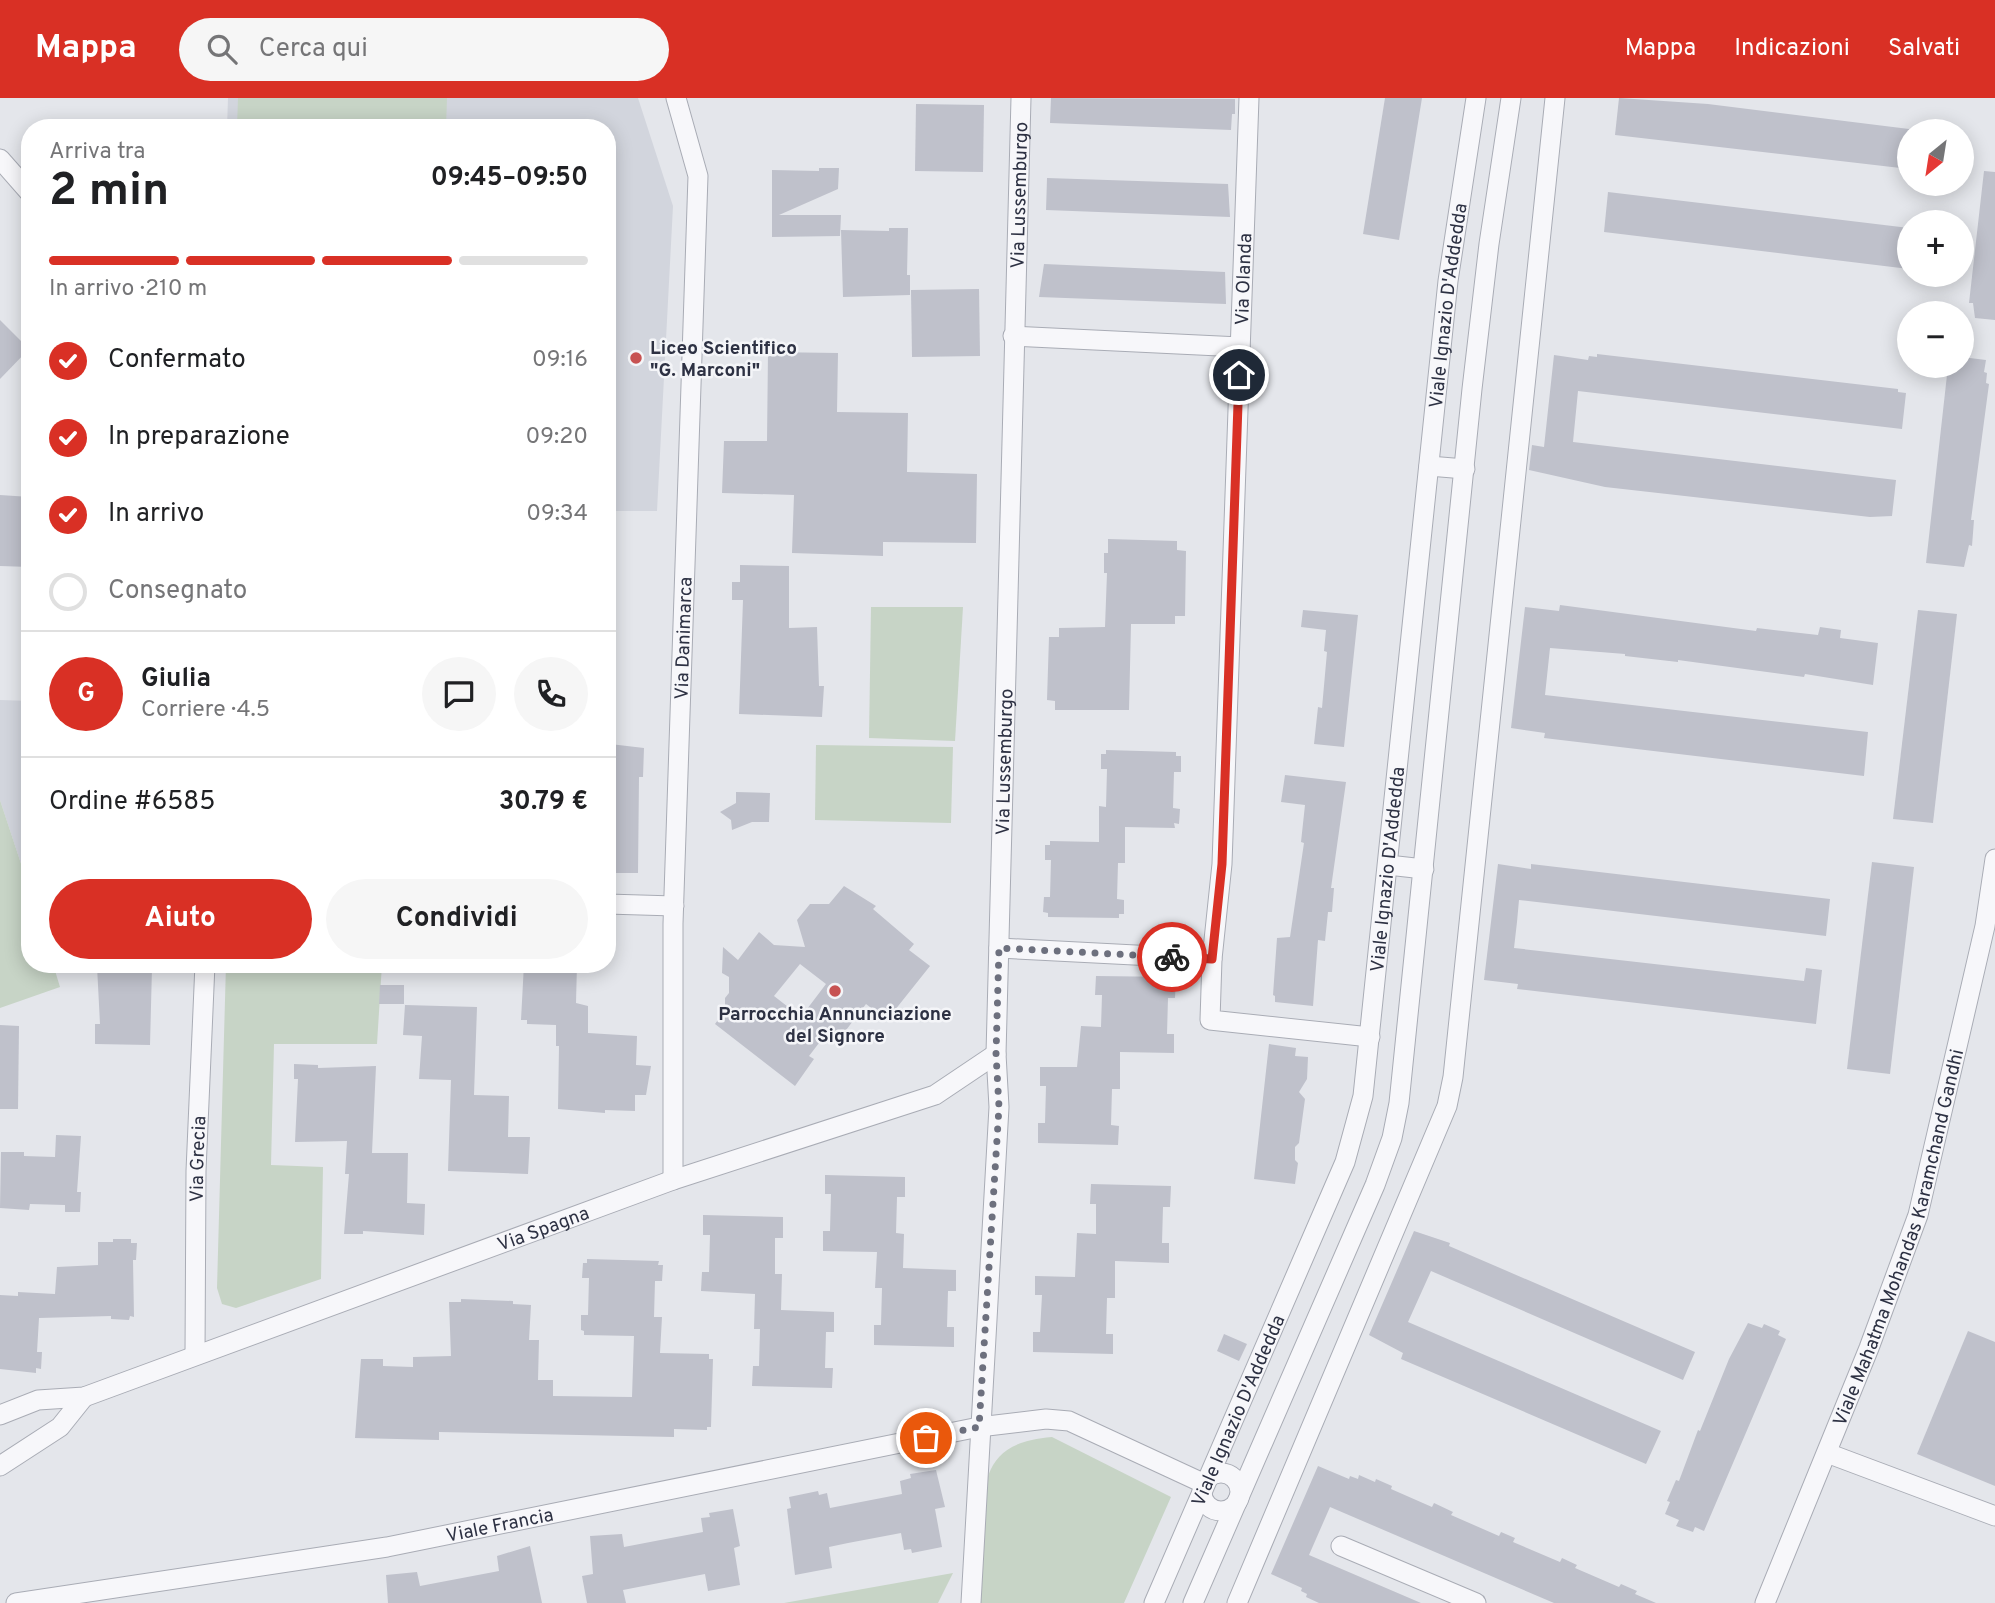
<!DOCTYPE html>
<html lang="it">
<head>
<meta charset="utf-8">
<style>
  body { margin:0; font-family:Overpass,sans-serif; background:#f6f6f6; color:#202124; height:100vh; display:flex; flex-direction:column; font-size:26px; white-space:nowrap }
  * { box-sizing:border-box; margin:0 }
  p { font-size:23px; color:#757577 }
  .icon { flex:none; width:38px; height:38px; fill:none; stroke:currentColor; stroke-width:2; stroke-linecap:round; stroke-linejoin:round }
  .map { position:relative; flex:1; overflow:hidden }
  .sheet { position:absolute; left:21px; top:21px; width:595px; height:854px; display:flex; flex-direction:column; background:#fff; border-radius:28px; box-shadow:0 4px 18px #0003 }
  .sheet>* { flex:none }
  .needle { width:46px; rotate:210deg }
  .buttons { position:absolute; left:1897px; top:21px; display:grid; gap:14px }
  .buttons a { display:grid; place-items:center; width:77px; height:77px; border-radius:50%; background:#fff; box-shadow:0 4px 18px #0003; font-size:35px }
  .pin { position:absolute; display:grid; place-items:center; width:60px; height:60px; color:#fff; margin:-30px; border:4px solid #fff; border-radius:50%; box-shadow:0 2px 7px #0007 }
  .courier { position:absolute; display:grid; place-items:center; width:70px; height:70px; margin:-35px; border:5px solid #d93025; border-radius:50%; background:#fff; color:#222; box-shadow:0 2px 9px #0007 }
  .head em { font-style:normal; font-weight:700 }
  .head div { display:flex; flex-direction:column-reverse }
  .head { display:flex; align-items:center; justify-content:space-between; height:119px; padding:0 28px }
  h1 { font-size:46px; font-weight:700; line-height:52px }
  .bar { display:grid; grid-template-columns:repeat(4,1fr); gap:10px 7px; align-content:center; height:84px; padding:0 28px }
  .bar i { height:9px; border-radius:5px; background:#e0e0e0 }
  .bar .current { background:#d93025 }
  .bar p { grid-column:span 4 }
  .line { display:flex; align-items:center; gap:18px; padding:0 28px; border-top:2px solid #e0e0e0 }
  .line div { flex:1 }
  .round { display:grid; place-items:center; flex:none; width:74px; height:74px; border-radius:37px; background:#f6f6f6 }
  ol { padding:0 28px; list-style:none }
  li { display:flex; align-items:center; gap:21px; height:77px }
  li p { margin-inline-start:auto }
  li .icon { padding:7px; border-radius:50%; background:#d93025; color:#fff; stroke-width:4 }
  li:last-child { color:#757577 }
  li i { width:38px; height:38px; border:4px solid #e0e0e0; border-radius:50% }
  .primary-button { display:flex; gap:14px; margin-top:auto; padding:14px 28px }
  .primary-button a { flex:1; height:80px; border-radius:42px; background:#d93025; color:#fff; font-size:28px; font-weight:700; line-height:80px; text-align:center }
  .primary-button a+a { background:#f6f6f6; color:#202124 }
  header { display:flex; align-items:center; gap:42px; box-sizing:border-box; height:98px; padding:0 35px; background:#d93025; color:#fff }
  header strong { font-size:33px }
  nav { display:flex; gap:38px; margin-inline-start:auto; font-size:24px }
  .search { width:490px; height:63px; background:#f6f6f6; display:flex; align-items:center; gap:18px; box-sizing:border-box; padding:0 24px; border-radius:38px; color:#757577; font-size:26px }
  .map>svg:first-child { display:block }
  .built { fill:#d2d5dd }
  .green { fill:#c7d4c6 }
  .building { fill:#bfc1cb; fill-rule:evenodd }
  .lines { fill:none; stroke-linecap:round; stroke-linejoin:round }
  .street-casing { stroke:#a9acb5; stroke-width:21 }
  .street { stroke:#f7f7fa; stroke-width:19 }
  .done { stroke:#6d707e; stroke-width:7; stroke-dasharray:0 12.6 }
  .route { stroke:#d93025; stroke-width:9 }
  .poi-dot { fill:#c75252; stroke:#f4f5f8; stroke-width:2.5 }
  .labels { text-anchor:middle; stroke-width:5; stroke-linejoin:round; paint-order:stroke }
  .street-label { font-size:19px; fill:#2d3143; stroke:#f4f5f8 }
  .poi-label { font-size:19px; font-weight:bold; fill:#2d3143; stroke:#f4f5f8; text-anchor:start }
</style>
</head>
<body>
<header>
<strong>Mappa</strong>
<div class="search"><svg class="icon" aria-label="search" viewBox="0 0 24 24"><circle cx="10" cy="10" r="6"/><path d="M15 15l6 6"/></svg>Cerca qui</div>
<nav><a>Mappa</a><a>Indicazioni</a><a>Salvati</a></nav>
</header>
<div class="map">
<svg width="1995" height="1505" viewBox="0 0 1995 1505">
  <rect width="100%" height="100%" fill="#e4e6eb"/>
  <g class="built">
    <path d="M228 0H638L673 108 657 413H607V30H227Z"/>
    <path d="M0 602 30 603V793L0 702Z"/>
  </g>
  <g class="green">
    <path d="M238 0H447L446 30H237Z"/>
    <path d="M871 509H963L955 643 869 640Z"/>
    <path d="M816 647 953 649 951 725 815 722Z"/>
    <path d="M0 702 30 793V866H53L60 889 0 910Z"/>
    <path d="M226 866H382L377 946H274L271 1067 323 1069 321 1181 236 1210 222 1206 217 1190Z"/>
    <path d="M1052 1339 1171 1399 1124 1505H978C979 1481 980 1457 981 1434 983 1378 987 1344 1052 1339Z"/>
    <path d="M953 1475 938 1505H784Z"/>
  </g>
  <g class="building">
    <path d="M1051 0 1235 1V16H1232L1231 32 1050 25Z"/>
    <path d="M1385 0H1422L1399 142 1363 136Z"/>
    <path d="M1619 0 1708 6 1909 31V71L1615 37Z"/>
    <path d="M916 6 984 7 983 74 915 73Z"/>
    <path d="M819 70H839L838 91 779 117H841L840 138 772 139V72L819 73Z"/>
    <path d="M1984 73 1995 74V222L1975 220 1973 205H1969Z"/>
    <path d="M1047 80 1228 86 1230 119 1046 112Z"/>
    <path d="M1608 94 1909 130V171L1604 134Z"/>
    <path d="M889 130H908L907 177H910V197L843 199 841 132 889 133Z"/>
    <path d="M1044 166 1225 174 1226 206 1039 199Z"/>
    <path d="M979 191 980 258 912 259 911 192Z"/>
    <path d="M0 222 29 251 0 281Z"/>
    <path d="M768 254 838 255 837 314 908 315 907 374 977 376 976 445 883 444V458L792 455 794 397 722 395 724 343H767Z"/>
    <path d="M1597 256 1898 291V294L1906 295 1902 331 1578 293 1573 344 1896 382 1892 418 1870 419 1605 389 1529 372 1532 347 1544 349 1554 257 1588 262 1589 258 1597 259Z"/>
    <path d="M1962 259 1986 262 1984 274 1987 275 1986 285 1989 286 1971 422H1974L1972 448 1969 447 1964 469 1926 465 1948 268H1962Z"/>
    <path d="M0 397 30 399V469L0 468Z"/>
    <path d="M1108 441 1177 443V452L1186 453 1185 518H1175V526H1131L1129 612H1055V603L1047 602 1049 539H1059V530L1105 529 1107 475H1104V455H1108Z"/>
    <path d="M740 467 789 468V530L817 529 819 588H824L822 619 739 616 743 502H732V484H740Z"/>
    <path d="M1560 507 1756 533 1757 530 1818 537 1820 529 1841 532 1840 540 1878 545 1873 587 1805 576 1804 579 1678 562V564L1625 558V556L1550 550 1545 597 1868 634 1864 678 1544 640 1545 635 1511 630 1525 509 1559 513Z"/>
    <path d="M1303 512 1358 517 1344 649 1314 646 1318 609 1322 610 1327 554 1324 553 1326 532 1301 529Z"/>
    <path d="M1918 512 1957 516 1933 725 1893 721Z"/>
    <path d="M610 646 644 650 643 679H639L638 775H607Z"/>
    <path d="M1106 652 1176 654V658H1181V674H1174L1173 710 1180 711 1179 726 1174 725 1175 730 1125 729V765H1118L1117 801 1124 802V816H1119V820L1048 819V815L1043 814 1044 799H1050L1051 762H1045V747H1050V743L1099 744V708L1106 709 1107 671H1101V656H1106Z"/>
    <path d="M1285 677 1346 684 1331 790H1334L1332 814H1328L1325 843 1318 842 1313 908 1275 904V898L1273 897 1277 840 1290 839 1304 745 1301 744 1305 707 1281 704Z"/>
    <path d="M736 694 770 695 769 724H752L732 732 731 722 720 714 736 705Z"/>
    <path d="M1872 764 1914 769 1890 976 1847 971Z"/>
    <path d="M1498 766 1531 771V766L1830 801 1826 838 1519 802 1517 824 1514 850 1804 883 1806 870 1822 872 1816 926 1517 891 1518 886 1484 882Z"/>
    <path d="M844 788 876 808 873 811 914 846 909 852 930 868 887 922 866 906 840 940 829 932 809 958 814 961 795 988 715 926 725 912V900L729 895V879L722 875 723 849 738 862 759 834 774 847 805 849 797 822 810 806H829ZM800 866 826 886 801 919 774 898Z"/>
    <path d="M524 866H577L576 905 588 908V935L637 938 636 967 651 968 646 997H635V1013L605 1012V1015L558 1011 559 948H556V927L527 926V922H521Z"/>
    <path d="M97 868 152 870 150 947 95 946V926H100Z"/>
    <path d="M1096 878 1176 879 1175 900H1168L1167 936H1174V955L1120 954V991H1112L1111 1027 1119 1028 1118 1047 1038 1045V1025H1045L1046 988H1040V969H1077L1081 928 1101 929 1102 897H1095Z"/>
    <path d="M380 887H404V906H379Z"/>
    <path d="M405 907 477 909 474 997 509 998 508 1039H530L528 1076 448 1073 451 982 419 981 422 938 403 937Z"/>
    <path d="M0 927 19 928 18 1011H0Z"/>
    <path d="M1269 946 1296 950 1295 958 1308 959 1307 981 1299 994 1305 1001 1299 1045 1295 1049V1062L1298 1065 1295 1086 1254 1081Z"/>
    <path d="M294 966 318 967V970L376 968 372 1055H408L407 1105 425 1106 424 1137 363 1133V1136H344L349 1076H345L347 1043 295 1044 298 981H294Z"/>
    <path d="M56 1037 81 1038 77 1094H81L80 1114H65V1107L30 1106 29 1112 0 1110 1 1054H24V1058L55 1059Z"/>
    <path d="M825 1077 905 1079V1099H897L896 1135 904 1136 903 1170 956 1172V1193H948L947 1229H954V1249L874 1247V1227H881L882 1190H875L877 1154 823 1153V1133H830L831 1096H825Z"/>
    <path d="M1091 1086 1171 1088 1170 1109H1163L1162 1145H1169V1165L1115 1163V1200H1107L1106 1236H1113V1256L1033 1254V1234H1040L1042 1197H1035V1178L1075 1179 1077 1135 1096 1136V1106H1090Z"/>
    <path d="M703 1117 783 1119V1140H775V1176H782L781 1212 834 1214V1234H826L825 1270H833L832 1290 752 1288 753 1268H759L760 1231H754L755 1196 701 1193 702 1174H709L710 1137H703Z"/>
    <path d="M1414 1133 1450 1145 1449 1148 1695 1254 1683 1282 1431 1173 1408 1224 1661 1333 1646 1366 1401 1261 1403 1255 1369 1237Z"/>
    <path d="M113 1141H131V1145H137L136 1162H133L134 1219 130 1218 129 1222 111 1221V1218L39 1220 37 1254H42L41 1271 36 1270V1275L0 1271V1197L18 1198V1194L55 1196 57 1169 98 1167V1144H113Z"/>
    <path d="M587 1161 659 1163 658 1167H663L662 1183H655L654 1219H662L660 1255 709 1256V1261H713L711 1329H707V1332L674 1331V1339L439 1334V1342L355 1340 361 1261H383V1268L413 1269V1259L451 1258 449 1204H461V1201L513 1203V1206L531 1207 529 1242H539L538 1282H553V1298L632 1299 634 1238 584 1237V1233L581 1232V1217H588L589 1180H582L583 1165H587Z"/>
    <path d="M1748 1225 1762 1230 1764 1226 1780 1233 1778 1237 1786 1241 1704 1433 1695 1429 1693 1434 1676 1428 1679 1422 1665 1416 1670 1404 1667 1403 1676 1382 1679 1383 1698 1332 1700 1333 1729 1261Z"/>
    <path d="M1968 1233 1995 1244V1388L1917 1356Z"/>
    <path d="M1224 1236 1247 1246 1239 1263 1217 1253Z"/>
    <path d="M1318 1368 1349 1381 1350 1378 1358 1381 1359 1377 1375 1384 1376 1381 1392 1388 1391 1391 1432 1409 1434 1405 1453 1414 1451 1417 1499 1438 1501 1434 1515 1440 1513 1444 1560 1464 1562 1460 1577 1467 1575 1470 1619 1489 1621 1486 1637 1493 1635 1496 1656 1505H1554L1330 1409 1309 1457 1421 1505H1319L1306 1499 1307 1496 1301 1493 1302 1490 1271 1476Z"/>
    <path d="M936 1372 945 1409 935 1411 942 1449 912 1455 911 1451 904 1452 901 1435 848 1445 829 1449 832 1470 795 1477 787 1411 791 1410 789 1399 818 1393 819 1397 827 1395 830 1410 902 1396 900 1383 911 1380 910 1376Z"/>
    <path d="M733 1411 740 1448 734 1450 740 1487 708 1493 705 1476 623 1492 626 1505H587L582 1478 593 1476 590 1438 622 1436 624 1449 671 1440 703 1434 701 1420 710 1419 709 1415Z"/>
    <path d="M530 1448 542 1505H388L386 1477 417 1474 420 1488 499 1473 497 1458Z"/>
  </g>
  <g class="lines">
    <g class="street-casing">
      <g id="street">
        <path d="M0 61 30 95"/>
        <path d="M1013 238 1240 249"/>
        <path d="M1429 368 1465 371"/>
        <path d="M1388 767 1424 771"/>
        <path d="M607 806 674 808"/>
        <path id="s1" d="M999 850 1212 861 1222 766 1249 0"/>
        <path d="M1212 861 1210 922 1370 939"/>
        <path id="s2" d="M673 1082V826L698 78 676 0"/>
        <path id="s3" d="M195 1257 196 1073 205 866"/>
        <path id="s4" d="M0 1317 38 1302 84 1299 673 1082 935 997 996 956"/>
        <path d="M1827 1355 1995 1418"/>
        <path d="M0 1368 60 1329 84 1299"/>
        <circle cx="1221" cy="1394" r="19"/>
        <path d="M1341 1448 1476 1505"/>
        <path id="s5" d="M16 1505 387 1449 979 1329 1046 1321 1069 1323 1205 1386"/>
        <path id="s6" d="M971 1505 999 1009 996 956 1021 0"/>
        <path id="s7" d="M1154 1505 1345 1064 1363 998 1448 183 1476 0"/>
        <path d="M1193 1505 1375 1087 1392 1040 1399 1005 1472 291 1489 146 1511 0"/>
        <path d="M1237 1505 1447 1008 1453 979 1555 0"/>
        <path id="s8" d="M1765 1505 1869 1250 1918 1117 1985 828 1995 761"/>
      </g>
    </g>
    <use href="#street" class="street"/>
  </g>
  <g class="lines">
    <path class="done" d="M926 1340 979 1329 999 1009 996 956 999 850 1172 859"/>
    <path class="route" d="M1172 859 1212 861 1222 766 1239 277"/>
  </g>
  <g class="poi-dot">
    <circle cx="636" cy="260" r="7"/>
    <circle cx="835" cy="893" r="7"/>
  </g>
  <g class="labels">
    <g class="street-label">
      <text dy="7" stroke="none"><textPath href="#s6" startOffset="1409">Via Lussemburgo</textPath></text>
      <text dy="7" stroke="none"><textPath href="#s1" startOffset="894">Via Olanda</textPath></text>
      <text dy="7" stroke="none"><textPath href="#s7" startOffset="1344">Viale Ignazio D'Addedda</textPath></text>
      <text dy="7" stroke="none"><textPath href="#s2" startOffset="542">Via Danimarca</textPath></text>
      <text dy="7" stroke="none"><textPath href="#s6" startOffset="842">Via Lussemburgo</textPath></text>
      <text dy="7" stroke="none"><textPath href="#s7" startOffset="777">Viale Ignazio D'Addedda</textPath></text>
      <text dy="7" stroke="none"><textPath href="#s3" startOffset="196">Via Grecia</textPath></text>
      <text dy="7" stroke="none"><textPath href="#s4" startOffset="576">Via Spagna</textPath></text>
      <text dy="7" stroke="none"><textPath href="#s8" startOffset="390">Viale Mahatma Mohandas Karamchand Gandhi</textPath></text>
      <text dy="7" stroke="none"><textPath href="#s7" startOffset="210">Viale Ignazio D'Addedda</textPath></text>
      <text dy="7" stroke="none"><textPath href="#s5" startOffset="490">Viale Francia</textPath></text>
    </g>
    <g class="poi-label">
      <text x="650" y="256">Liceo Scientifico<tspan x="650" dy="22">"G. Marconi"</tspan></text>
      <text x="835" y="922" text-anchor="middle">Parrocchia Annunciazione<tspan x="835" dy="22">del Signore</tspan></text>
    </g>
  </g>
</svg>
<div class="buttons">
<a><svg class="needle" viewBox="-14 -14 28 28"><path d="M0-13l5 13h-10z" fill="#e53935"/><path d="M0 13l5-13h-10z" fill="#757577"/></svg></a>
<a>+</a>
<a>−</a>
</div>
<div class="pin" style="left:926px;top:1340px;background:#ea580c"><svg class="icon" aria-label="bag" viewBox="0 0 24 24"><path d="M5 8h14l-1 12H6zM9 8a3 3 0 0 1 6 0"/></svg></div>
<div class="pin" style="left:1239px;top:277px;background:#1f2937"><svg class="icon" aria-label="home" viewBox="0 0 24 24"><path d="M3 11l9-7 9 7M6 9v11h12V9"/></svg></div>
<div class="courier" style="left:1172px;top:859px"><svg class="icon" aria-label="bike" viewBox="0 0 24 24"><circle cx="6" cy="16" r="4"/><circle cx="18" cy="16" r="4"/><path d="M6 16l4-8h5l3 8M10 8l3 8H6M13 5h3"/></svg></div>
<section class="sheet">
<div class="head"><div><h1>2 min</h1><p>Arriva tra</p></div><em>09:45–09:50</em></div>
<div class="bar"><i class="current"></i><i class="current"></i><i class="current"></i><i></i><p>In arrivo · 210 m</p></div>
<ol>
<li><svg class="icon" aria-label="check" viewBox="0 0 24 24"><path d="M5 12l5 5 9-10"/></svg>Confermato<p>09:16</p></li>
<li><svg class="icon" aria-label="check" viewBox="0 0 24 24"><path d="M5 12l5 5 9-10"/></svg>In preparazione<p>09:20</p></li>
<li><svg class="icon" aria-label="check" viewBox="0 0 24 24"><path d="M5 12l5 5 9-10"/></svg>In arrivo<p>09:34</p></li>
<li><i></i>Consegnato</li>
</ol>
<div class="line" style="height:126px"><b class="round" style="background:#d93025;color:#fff">G</b><div><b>Giulia</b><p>Corriere · 4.5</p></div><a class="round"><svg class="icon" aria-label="chat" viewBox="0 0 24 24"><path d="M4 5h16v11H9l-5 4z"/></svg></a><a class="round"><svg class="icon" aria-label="phone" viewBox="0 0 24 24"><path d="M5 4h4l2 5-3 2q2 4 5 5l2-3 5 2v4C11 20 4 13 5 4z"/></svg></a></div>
<div class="line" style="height:91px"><div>Ordine #6585</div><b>30.79 €</b></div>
<div class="primary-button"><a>Aiuto</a><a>Condividi</a></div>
</section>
</div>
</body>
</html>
